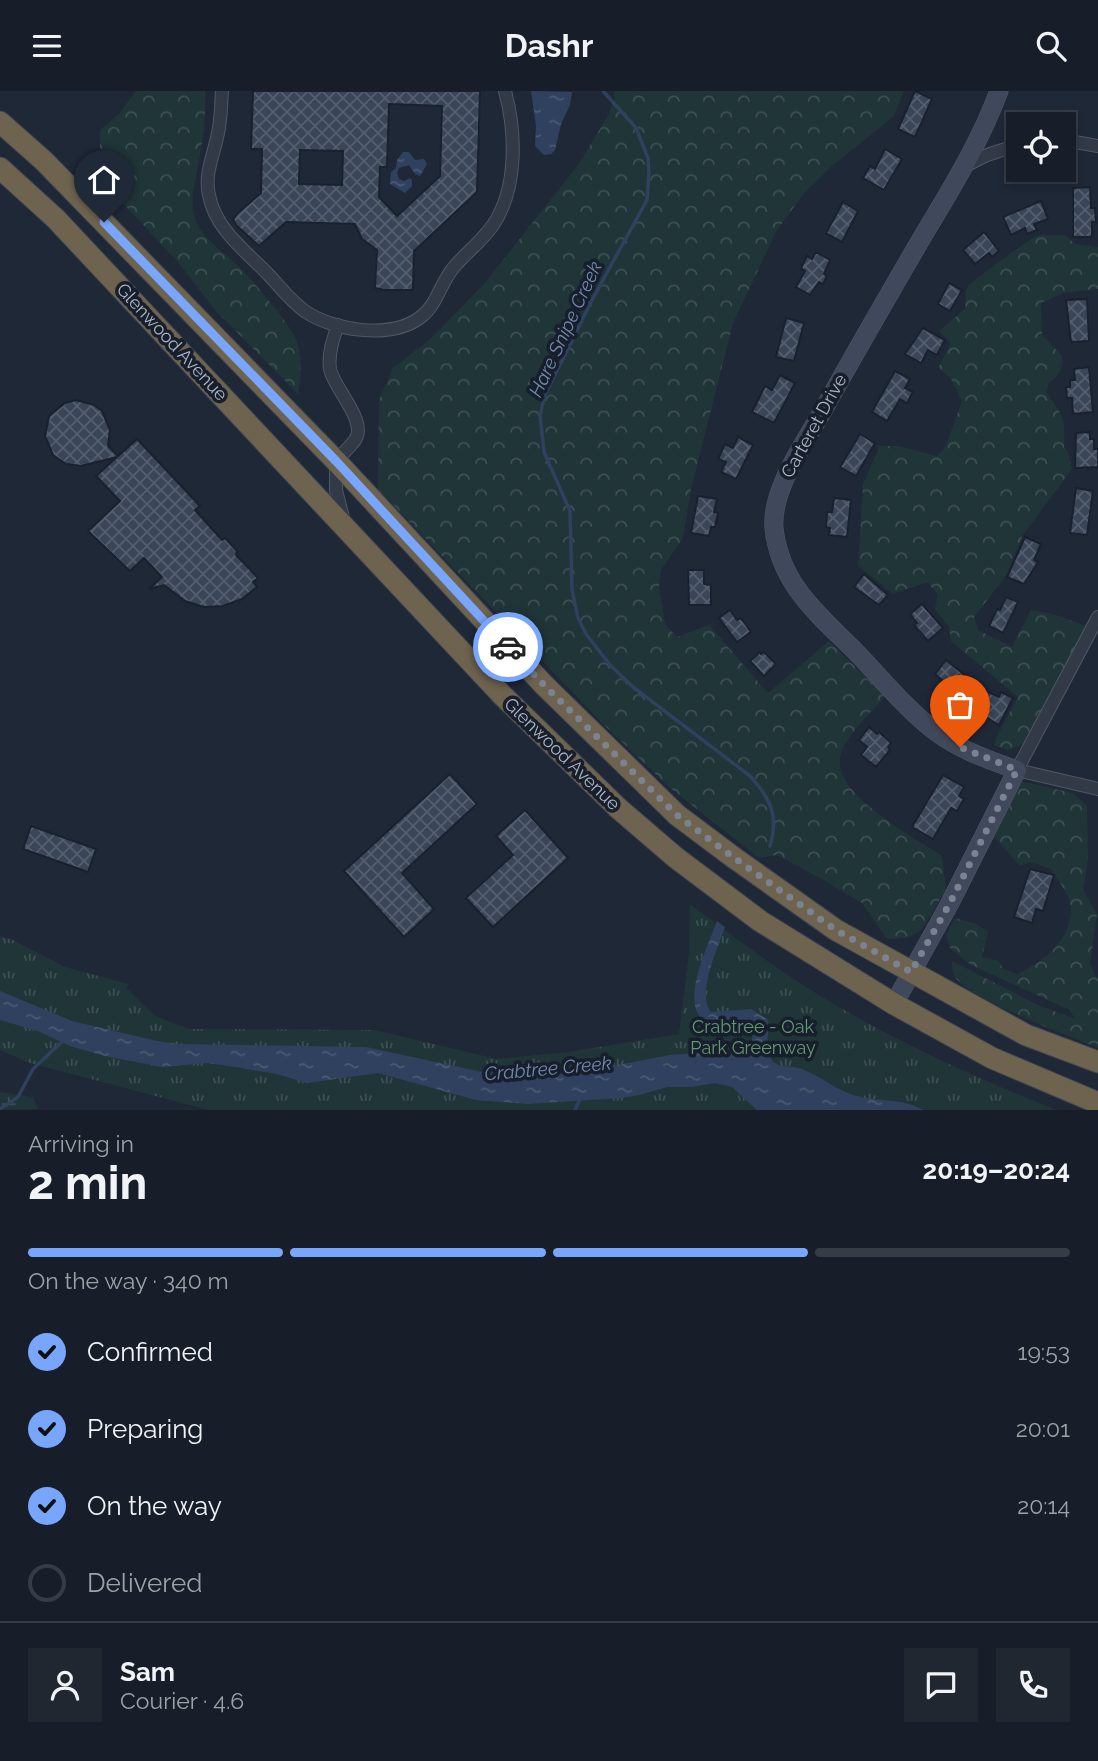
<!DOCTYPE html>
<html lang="en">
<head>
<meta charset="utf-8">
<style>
  body { margin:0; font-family:Raleway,sans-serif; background:#202731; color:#f1f3f6; height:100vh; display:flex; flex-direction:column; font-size:26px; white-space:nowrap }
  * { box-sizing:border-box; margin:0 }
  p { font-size:23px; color:#9ea2a8 }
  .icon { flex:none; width:38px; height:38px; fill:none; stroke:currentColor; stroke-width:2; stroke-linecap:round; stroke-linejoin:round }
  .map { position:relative; height:1019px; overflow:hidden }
  .side { display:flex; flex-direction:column; background:#171e29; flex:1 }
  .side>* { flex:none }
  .fabs { position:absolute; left:1006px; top:21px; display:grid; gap:14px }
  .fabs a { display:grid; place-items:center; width:70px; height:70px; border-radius:0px; background:#171e29; box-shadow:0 4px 10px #0003,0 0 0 2px #363c46; font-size:35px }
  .pin { position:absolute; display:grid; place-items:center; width:60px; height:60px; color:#fff; margin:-72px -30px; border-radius:50% 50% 50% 0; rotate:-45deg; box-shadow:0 0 7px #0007 }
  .pin .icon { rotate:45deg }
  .courier { position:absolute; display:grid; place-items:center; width:70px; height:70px; margin:-35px; border:5px solid #79a6fd; border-radius:50%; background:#fff; color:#222; box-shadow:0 2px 9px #0007 }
  .summary em { font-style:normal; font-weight:700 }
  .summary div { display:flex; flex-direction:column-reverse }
  .summary { display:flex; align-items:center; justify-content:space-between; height:119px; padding:0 28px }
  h1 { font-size:46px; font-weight:700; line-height:52px }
  .bar { display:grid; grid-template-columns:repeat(4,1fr); gap:10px 7px; align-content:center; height:84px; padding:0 28px }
  .bar i { height:9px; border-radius:5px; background:#363c46 }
  .bar .selected { background:#79a6fd }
  .bar p { grid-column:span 4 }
  .line { display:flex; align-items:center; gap:18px; padding:0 28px; border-top:2px solid #363c46 }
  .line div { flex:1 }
  .round { display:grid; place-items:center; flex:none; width:74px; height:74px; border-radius:0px; background:#202731 }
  ol { padding:0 28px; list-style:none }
  li { display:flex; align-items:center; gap:21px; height:77px }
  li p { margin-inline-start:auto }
  li .icon { padding:7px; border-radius:50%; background:#79a6fd; color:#111; stroke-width:4 }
  li:last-child { color:#9ea2a8 }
  li i { width:38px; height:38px; border:4px solid #363c46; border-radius:50% }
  header { display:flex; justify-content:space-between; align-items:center; height:91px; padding:0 28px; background:#171e29; font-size:32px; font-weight:700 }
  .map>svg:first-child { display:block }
  .forest { fill:url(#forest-crowns) }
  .wetland { fill:url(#wetland-marsh) }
  .park { fill:url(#park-tufts) }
  .water { fill:url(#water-ripples) }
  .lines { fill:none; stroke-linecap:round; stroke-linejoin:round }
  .stream { stroke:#2f415e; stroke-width:3.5 }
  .building { fill:url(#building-cross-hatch); stroke:#1a212e; stroke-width:2; fill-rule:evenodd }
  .street-casing { stroke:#505766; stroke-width:14 }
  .secondary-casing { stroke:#505766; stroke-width:19 }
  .highway-casing { stroke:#3d4452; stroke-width:23 }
  .street { stroke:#323a48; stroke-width:12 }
  .secondary { stroke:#40495b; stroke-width:18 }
  .highway { stroke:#6e634f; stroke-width:21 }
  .done { stroke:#7b8393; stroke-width:7; stroke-dasharray:0 12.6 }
  .route { stroke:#79a6fd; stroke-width:9 }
  .labels { text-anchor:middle; stroke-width:7; stroke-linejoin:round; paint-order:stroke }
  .street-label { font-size:18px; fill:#acb4c5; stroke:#181f2c }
  .park-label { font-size:18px; fill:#639671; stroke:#181f2c }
  .water-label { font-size:19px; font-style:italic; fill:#738aaf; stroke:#181f2c }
</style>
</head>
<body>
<header><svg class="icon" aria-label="menu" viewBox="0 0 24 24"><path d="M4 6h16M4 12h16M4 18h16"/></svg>Dashr<svg class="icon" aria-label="search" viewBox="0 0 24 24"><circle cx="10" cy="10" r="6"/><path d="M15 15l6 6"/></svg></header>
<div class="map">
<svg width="1098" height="1019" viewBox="0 0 1098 1019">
  <defs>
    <pattern id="forest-crowns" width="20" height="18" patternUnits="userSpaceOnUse" patternTransform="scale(1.75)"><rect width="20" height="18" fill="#203538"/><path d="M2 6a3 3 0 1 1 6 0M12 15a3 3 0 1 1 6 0" fill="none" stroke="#3e5053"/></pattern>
    <pattern id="wetland-marsh" width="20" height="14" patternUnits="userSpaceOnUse" patternTransform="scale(1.75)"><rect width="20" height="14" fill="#203538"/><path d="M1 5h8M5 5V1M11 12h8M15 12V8" fill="none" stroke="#3e5053"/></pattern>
    <pattern id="park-tufts" width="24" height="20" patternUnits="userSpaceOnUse" patternTransform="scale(1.75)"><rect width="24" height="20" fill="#203538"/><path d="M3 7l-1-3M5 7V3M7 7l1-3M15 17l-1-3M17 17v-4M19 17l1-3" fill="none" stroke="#3e5053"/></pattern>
    <pattern id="water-ripples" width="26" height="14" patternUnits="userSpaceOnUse" patternTransform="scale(1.75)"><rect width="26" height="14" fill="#2f415e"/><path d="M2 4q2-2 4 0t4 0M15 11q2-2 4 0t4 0" fill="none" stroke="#4a5a74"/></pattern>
    <pattern id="building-cross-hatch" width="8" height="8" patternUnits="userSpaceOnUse" patternTransform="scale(1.75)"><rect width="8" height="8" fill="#3a4658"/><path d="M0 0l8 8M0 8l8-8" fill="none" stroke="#545e6e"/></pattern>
  </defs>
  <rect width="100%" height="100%" fill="#1f2837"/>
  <g class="forest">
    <path d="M136 0H205C206 21 204 43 200 64 197 84 189 108 195 128 201 146 224 162 238 175 251 187 292 235 297 251 303 268 301 286 298 303L215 219 178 171 100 88V39L119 23Z"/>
    <path d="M614 0H904L894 25 831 76 805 101 777 139 733 232 691 398 683 447 661 479 659 495 665 533 677 546 709 534 768 602 829 550 885 605C871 622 851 639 842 660 824 700 915 746 942 765L946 800C924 827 929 850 887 848L862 812 822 788 777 764 759 767 670 697 602 632 378 398 379 309 393 277 429 249 484 193 578 74 608 25 614 7Z"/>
    <path d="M1065 144 1075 153 1098 156V198L1063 202 1041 212 1042 244 1062 265C1063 280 1059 284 1048 293L1047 302C1064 328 1065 323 1064 356L1068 361 1072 378 1023 444 1006 485 974 526 978 539 1012 556 1031 519 1053 523 1086 535 1026 652 1008 659 994 654 997 645 1018 606 951 550 949 536 935 518 938 503 927 491 893 503 858 475 863 393 880 355H899L937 365 946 355 962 310 950 286 938 277 951 252 939 240 965 218C966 211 965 201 968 195 971 191 1031 147 1037 145 1044 143 1057 145 1065 144Z"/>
    <path d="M1019 690 1073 702 1087 715 1088 768 1083 799 1097 823 1090 873 1098 889V957C1068 944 970 909 955 886 952 881 952 876 952 870L1038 914 1075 928 1070 919 971 874 950 857 946 844 955 827 976 833 988 841 982 866 999 870 1003 878 1017 883C1044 872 1076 845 1070 812 1068 801 1057 788 1051 778L1031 771 1020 775 992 744Z"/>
  </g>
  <path class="wetland" d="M0 1001 33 1006 38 1018 0 1019Z"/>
  <path class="park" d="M690 813C722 837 755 862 789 885 872 940 964 982 1056 1019H209L30 972 0 959V845L13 849 65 876 129 893 126 897 155 925 189 938 375 939 496 968 569 961 679 943 689 862Z"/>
  <g class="water">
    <path d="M531 0 572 1 570 14 561 33 555 59 551 63 544 64 535 55 536 35Z"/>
    <path d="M403 61H409L415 69 424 68 427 73 420 85 415 83 409 74 399 77 397 82 399 88 404 90 410 87 412 89V95L405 102 390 93 391 81 396 77 397 69Z"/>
    <path d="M717 830 725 836C718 857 696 902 711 921L751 918 768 929C770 941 764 957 770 966 776 978 788 974 799 977 818 983 834 998 853 1004 877 1012 901 1006 923 1019H757L732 996 715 992 692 996H667L639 1004 620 1007 528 1013 476 1009 378 982 307 992 277 983 235 976 207 972 162 976 105 965 70 955 38 940 0 929V900L72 930 157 950 179 953 366 956 482 981 542 985 593 979 670 964 748 959 752 951V940C740 930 728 937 714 934 672 925 709 853 717 830Z"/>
  </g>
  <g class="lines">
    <g class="stream">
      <path d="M603 0 636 37 648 67 649 82 647 109 592 209 545 304 540 324 544 361 570 420 572 499 578 527 586 543 610 574 633 596 750 685C771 708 779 725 770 755"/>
      <path d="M0 1018 18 1006 33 978 64 949"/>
      <path d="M575 1019 580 1008"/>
    </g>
  </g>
  <g class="building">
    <path d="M253 0H480L477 101 414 160 413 199H381V198L375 197 377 159 362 148 355 133 286 131 259 155 236 134 233 128 238 122 261 102 262 58H251ZM389 13 442 15 440 85 397 125 379 106 380 76H387ZM300 59 343 60 342 94 299 93Z"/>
    <path d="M915 0 932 8 915 46 898 38Z"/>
    <path d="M885 58 902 68 884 99 863 87 870 75 875 78Z"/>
    <path d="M1090 96 1091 117H1095L1096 131H1092V146H1073V97Z"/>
    <path d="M1041 110 1048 128 1034 133 1037 139 1027 143 1025 137 1011 144 1003 126Z"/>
    <path d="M843 111 858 120 842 151 826 142Z"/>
    <path d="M984 141 999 160 992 166 989 162 975 173 963 159Z"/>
    <path d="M816 161 830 169 824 183 827 185 823 193 819 191 810 204 796 196 805 180 801 177 807 165 812 168Z"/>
    <path d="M949 192 962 199 950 220 938 213Z"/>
    <path d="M1087 208 1089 250 1071 251 1066 209Z"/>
    <path d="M786 227 804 232 794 270 776 266Z"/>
    <path d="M923 237 945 249 937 264 928 259 921 272 905 263Z"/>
    <path d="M1089 276 1093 321 1073 323 1072 307H1067L1066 296H1070V289H1075L1074 278Z"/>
    <path d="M895 280 910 288 905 297 913 301 907 312 900 308 887 330 872 321Z"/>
    <path d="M780 284 795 292 774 332 752 321 765 295 772 299Z"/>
    <path d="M76 309 94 314 102 320 110 339 108 355 118 365 137 348 200 415 195 419 222 449 225 447 237 460 236 464 258 487 253 491 257 496 242 508 223 515 204 516 185 510 164 494 149 498 162 486 144 467 130 480 88 440 120 410 96 385 117 366 81 375 66 373 53 364 45 345 49 325 65 312Z"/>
    <path d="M1090 341V348H1094V358H1098V376L1075 377 1076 342Z"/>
    <path d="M860 343 875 352 856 385 840 376Z"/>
    <path d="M738 346 753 354 736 388 721 381 726 371 718 368 725 353 733 357Z"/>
    <path d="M1076 397 1093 400 1087 444 1070 442Z"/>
    <path d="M698 405 717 408 714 421 718 422 715 436H711L709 445 691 442Z"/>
    <path d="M834 407 851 409 847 446 829 444 830 437 826 436 827 421H832Z"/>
    <path d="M1025 446 1041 453 1034 469 1038 471 1024 493 1007 486Z"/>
    <path d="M688 479H704V493L711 494V514H689Z"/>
    <path d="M864 483 888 504 879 514 854 496Z"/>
    <path d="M1006 506 1018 511 1003 542 989 535 997 518 1000 519Z"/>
    <path d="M922 513 943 537 928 550 914 534 917 532 910 523Z"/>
    <path d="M730 519 737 529 741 527 751 541 737 551 719 527Z"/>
    <path d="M760 561 761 563 764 561 776 573 764 585 750 570Z"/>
    <path d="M946 569 972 590 960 605 935 583Z"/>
    <path d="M986 600 999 606 1001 601 1013 607 999 634 977 621Z"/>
    <path d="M869 636 877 643 879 641 891 652 888 656 890 659 876 676 861 664 867 656 859 649Z"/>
    <path d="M450 683 477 713 402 782 434 818 404 846 344 780Z"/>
    <path d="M943 684 964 696 959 705 964 708 957 720 951 717 933 748 912 736Z"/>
    <path d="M525 719 568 767 493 836 466 807 513 764 496 745Z"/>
    <path d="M31 735 96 758 88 781 23 758Z"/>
    <path d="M1030 778 1054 784 1043 820 1036 818 1032 832 1014 826Z"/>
  </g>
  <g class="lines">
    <g class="street-casing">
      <g id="street">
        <path d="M222 0C221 14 221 29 218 42 214 64 204 82 209 104 215 137 243 158 265 180 279 194 289 209 306 221 335 240 393 249 422 225 437 213 441 191 454 176 466 162 482 150 493 134 518 97 516 41 505 0"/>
        <path d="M1064 49 1098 55"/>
        <path d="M965 75 987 64 1018 54"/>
        <path d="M338 234C333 248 328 263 330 278 334 298 368 330 355 349 350 356 342 363 336 370V399L344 431"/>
        <path d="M1098 526 1017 679 1098 698"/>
      </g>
    </g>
    <g class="secondary-casing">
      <path id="secondary" d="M894 913 950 812 1017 679C989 669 960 659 936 641 907 619 882 588 857 562 819 524 780 494 774 437 771 397 806 350 825 316 856 260 888 205 920 150 949 101 979 54 999 0"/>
    </g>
    <g class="highway-casing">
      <g id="highway">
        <path d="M0 31 44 70 336 370 544 594 677 724 733 766 836 839 1026 944 1098 971"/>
        <path d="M0 77 56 128 502 604 618 717 675 766 760 830 894 913 992 967 1098 1012"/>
      </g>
    </g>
    <use href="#street" class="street"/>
    <use href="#secondary" class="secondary"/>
    <use href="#highway" class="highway"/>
  </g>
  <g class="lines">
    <path class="done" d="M508 556 544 594 677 724 733 766 836 839 911 881 950 812 1017 679 960 656"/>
    <path class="route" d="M104 131 336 370 508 556"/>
  </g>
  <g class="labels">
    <g class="street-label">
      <text transform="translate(172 251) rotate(47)" y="6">Glenwood Avenue</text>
      <text transform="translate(814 335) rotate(-61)" y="6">Carteret Drive</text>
      <text transform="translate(562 663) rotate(44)" y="6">Glenwood Avenue</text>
    </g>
    <g class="park-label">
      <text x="753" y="942">Crabtree - Oak<tspan x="753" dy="21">Park Greenway</tspan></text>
    </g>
    <g class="water-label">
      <text transform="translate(565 238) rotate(-65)" y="7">Hare Snipe Creek</text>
      <text transform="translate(548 977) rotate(-5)" y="7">Crabtree Creek</text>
    </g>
  </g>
</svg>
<div class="fabs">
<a><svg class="icon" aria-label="locate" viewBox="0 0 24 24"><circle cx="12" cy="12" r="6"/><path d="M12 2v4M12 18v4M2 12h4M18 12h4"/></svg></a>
</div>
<div class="pin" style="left:960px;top:656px;background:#ea580c"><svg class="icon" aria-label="bag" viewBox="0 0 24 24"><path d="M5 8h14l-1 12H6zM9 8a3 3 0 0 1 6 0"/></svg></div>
<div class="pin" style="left:104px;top:131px;background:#1f2937"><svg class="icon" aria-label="home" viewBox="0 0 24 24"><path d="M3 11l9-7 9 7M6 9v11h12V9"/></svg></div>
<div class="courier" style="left:508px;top:556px"><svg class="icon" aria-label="car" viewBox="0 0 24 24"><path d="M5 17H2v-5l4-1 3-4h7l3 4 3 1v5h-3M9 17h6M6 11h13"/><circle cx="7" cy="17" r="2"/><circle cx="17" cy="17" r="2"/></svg></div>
</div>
<section class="side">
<div class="summary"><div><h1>2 min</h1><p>Arriving in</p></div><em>20:19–20:24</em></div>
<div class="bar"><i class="selected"></i><i class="selected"></i><i class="selected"></i><i></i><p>On the way · 340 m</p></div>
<ol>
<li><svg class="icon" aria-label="check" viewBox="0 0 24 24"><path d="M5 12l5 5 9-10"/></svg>Confirmed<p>19:53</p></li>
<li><svg class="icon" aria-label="check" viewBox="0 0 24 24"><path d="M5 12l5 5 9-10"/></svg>Preparing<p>20:01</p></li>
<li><svg class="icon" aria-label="check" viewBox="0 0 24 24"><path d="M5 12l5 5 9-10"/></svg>On the way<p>20:14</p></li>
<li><i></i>Delivered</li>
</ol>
<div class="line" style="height:126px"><a class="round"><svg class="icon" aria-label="person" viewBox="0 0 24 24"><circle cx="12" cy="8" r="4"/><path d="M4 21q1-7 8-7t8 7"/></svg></a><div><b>Sam</b><p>Courier · 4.6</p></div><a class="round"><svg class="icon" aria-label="chat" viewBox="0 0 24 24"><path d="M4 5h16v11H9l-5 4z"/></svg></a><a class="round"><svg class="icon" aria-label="phone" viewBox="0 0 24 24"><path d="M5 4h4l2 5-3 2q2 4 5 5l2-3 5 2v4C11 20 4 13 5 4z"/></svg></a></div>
</section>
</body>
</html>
